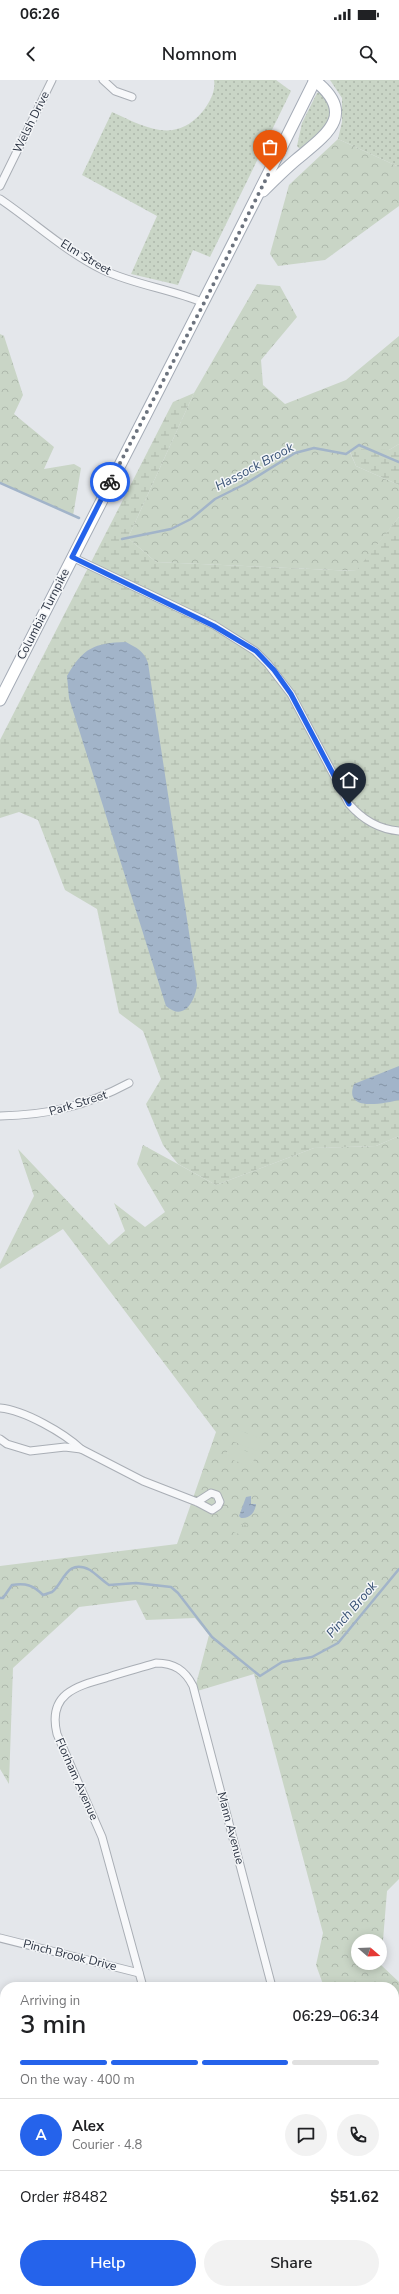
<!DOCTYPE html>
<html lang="en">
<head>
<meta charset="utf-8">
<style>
  body { margin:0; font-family:"Nunito Sans",sans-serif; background:#f2f2f2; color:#202124; height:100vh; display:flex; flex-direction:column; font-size:15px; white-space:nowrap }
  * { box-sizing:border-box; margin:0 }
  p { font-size:13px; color:#757577 }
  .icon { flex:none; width:22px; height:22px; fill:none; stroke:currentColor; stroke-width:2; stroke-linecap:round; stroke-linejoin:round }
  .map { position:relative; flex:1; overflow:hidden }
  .drawer { position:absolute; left:0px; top:1902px; width:399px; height:312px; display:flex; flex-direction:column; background:#fff; border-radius:16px 16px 0 0; box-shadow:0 2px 10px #0003 }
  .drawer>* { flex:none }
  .needle { width:26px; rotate:109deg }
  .buttons { position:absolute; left:351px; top:1854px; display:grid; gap:8px }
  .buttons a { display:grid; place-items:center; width:36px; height:36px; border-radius:50%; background:#fff; box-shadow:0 2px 10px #0003; font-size:20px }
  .pin { position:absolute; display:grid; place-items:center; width:34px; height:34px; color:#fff; margin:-41px -17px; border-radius:50% 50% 50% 0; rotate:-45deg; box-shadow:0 0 4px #0007 }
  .pin .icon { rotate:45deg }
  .courier { position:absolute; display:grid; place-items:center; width:40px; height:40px; margin:-20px; border:3px solid #2563eb; border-radius:50%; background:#fff; color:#222; box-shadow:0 1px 5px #0007 }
  .summary em { font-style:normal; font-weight:600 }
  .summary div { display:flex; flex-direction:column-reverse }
  .summary { display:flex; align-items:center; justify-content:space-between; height:68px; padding:0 20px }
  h1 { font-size:26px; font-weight:600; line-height:30px }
  .bar { display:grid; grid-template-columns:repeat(4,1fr); gap:6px 4px; align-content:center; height:48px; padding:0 20px }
  .bar i { height:5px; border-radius:3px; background:#e0e0e0 }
  .bar .current { background:#2563eb }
  .bar p { grid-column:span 4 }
  .line { display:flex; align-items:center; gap:10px; padding:0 20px; border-top:1px solid #e0e0e0 }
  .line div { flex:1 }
  .round { display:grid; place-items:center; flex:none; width:42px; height:42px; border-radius:21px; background:#f2f2f2 }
  .button { display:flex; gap:8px; margin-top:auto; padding:8px 20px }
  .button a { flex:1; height:46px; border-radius:24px; background:#2563eb; color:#fff; font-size:16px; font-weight:600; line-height:46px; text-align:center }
  .button a+a { background:#f2f2f2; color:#202124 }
  .status { display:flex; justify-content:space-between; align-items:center; height:28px; padding:0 20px; background:#fff; direction:ltr }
  .status svg { height:11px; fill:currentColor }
  header { display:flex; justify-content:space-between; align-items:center; height:52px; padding:0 20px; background:#fff; font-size:18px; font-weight:600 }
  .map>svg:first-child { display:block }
  .grass { fill:url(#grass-dots) }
  .forest { fill:url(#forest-crowns); fill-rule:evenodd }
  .wetland { fill:url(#wetland-marsh) }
  .park { fill:url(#park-tufts) }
  .garden { fill:#c9d5c6 }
  .water { fill:url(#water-ripples) }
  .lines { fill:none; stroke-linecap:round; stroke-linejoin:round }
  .stream { stroke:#a2b4c9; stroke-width:2.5 }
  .minor-casing { stroke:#a9aeb5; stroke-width:9 }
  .secondary-casing { stroke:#a9aeb5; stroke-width:12 }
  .primary-casing { stroke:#a4abb6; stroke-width:13 }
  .minor { stroke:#f7f8fa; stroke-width:7 }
  .secondary { stroke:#fff; stroke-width:10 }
  .primary { stroke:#fff; stroke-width:11 }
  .done { stroke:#6c737e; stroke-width:4; stroke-dasharray:0 7.2 }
  .route { stroke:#2563eb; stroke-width:5 }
  .labels { text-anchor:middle; stroke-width:3; stroke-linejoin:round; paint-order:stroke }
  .street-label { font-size:12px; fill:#2c3443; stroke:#f4f6f8 }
  .water-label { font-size:13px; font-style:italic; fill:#385275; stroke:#f4f6f8 }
</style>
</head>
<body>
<div class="status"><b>06:26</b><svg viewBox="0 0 49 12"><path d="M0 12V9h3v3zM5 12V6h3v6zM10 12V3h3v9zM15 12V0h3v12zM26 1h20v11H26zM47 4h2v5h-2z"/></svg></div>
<header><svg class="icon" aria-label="back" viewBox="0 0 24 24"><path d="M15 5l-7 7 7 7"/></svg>Nomnom<svg class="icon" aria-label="search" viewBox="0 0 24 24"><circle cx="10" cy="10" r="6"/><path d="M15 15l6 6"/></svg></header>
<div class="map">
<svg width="399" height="2214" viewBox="0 0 399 2214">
  <defs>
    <pattern id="grass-dots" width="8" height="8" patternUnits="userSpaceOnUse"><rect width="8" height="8" fill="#c9d5c6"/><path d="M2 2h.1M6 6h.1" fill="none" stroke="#adb7ab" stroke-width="1.8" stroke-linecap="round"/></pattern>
    <pattern id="forest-crowns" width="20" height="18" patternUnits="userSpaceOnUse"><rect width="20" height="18" fill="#c9d5c6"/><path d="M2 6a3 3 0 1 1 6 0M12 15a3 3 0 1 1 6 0" fill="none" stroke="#adb7ab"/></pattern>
    <pattern id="wetland-marsh" width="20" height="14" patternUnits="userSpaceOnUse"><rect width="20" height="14" fill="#c9d5c6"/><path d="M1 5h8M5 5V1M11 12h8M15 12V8" fill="none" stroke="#adb7ab"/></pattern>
    <pattern id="park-tufts" width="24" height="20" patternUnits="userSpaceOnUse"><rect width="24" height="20" fill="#c9d5c6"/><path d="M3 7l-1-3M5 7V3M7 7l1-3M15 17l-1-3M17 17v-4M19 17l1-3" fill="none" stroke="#adb7ab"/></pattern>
    <pattern id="water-ripples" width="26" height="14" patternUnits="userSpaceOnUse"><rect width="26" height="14" fill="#a2b4c9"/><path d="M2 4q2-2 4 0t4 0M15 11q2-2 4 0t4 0" fill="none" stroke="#8493a5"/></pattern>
  </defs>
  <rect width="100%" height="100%" fill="#e4e7eb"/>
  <g class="grass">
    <path d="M214 0H276L291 11 210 177 193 170 178 205 131 194 157 136 82 95 112 32C145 47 175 65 203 31 210 22 216 11 214 0Z"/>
    <path d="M330 0H399V87L338 59 342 42V18Z"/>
    <path d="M320 12C336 30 331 43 315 57 310 61 305 67 300 69L297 66 302 43 317 13Z"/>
    <path d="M0 2005 5 2006V2209H168L171 2214H0Z"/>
  </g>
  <g class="forest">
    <path d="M338 59 399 87V126L325 180 278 186 270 174 289 105Z"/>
    <path d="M257 204 280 206 297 237 261 280 263 305 285 324 346 300 399 256V364L389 370H349L356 386 399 405V437L357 491 156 482 128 458 194 313Z"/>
    <path d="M0 254 4 256 23 315 14 334 54 367 44 389 74 384 81 388 73 436 0 402Z"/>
    <path d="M399 1056V1799L387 1811 381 1885 399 1902V2005H394V1907H324L316 1885 323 1853 254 1594 194 1612 209 1555 195 1538 146 1540 136 1520 79 1527 13 1588 9 1704 0 1689V1486L177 1464 216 1352 63 1149 0 1189V1184L34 1116 18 1069 109 1165 125 1151 114 1123 145 1147 165 1132 137 1084 143 1065 216 1105 314 1068 376 1066ZM358 1861H380V1883H358Z"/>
  </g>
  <g class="wetland">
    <path d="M194 313 128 458 156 482 356 491 399 437V1056L376 1066 314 1068 216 1105 178 1084 163 1065 146 1024 161 999 143 951 119 933 97 829 65 810 38 740 19 732 0 738V660L173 322Z"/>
    <path d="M399 364V405L356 386 349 369 389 370Z"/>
  </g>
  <path class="park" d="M232 1439 248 1446 244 1456 228 1450Z"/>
  <g class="garden">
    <path d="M236 1349 262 1359 258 1371 232 1361Z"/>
    <path d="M230 1365 256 1375 251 1387 225 1377Z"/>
  </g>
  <g class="water">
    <path d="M126 562C137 568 144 571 148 583L197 905C195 921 184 942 166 926L69 618 67 596C83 568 94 563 126 562Z"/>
    <path d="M399 986V1020C385 1023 343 1033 354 1004Z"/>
    <path d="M251 1416V1424H256C255 1433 249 1439 241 1438L239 1436 246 1417Z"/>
  </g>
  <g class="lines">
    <g class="stream">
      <path d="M0 403 79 438"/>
      <path d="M122 459 171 449 191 439 215 419 245 404 295 373 314 368 346 374 359 365 399 382"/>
      <path d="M0 1518H3L12 1505C26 1503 33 1505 43 1515 46 1514 49 1513 52 1512 64 1503 66 1478 90 1490 96 1494 103 1501 109 1505L136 1503 171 1507 178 1513 212 1557 260 1596 282 1582 312 1577 338 1563 399 1489"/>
    </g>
    <g class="minor-casing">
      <g id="minor">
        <path d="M103 0 115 11 132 17"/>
        <path d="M0 106 52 0"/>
        <path d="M0 119C34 142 66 172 103 190 135 205 171 209 204 223"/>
        <path d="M72 477 214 545 255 571 268 584 291 614 349 724C363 740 378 749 399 751"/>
        <path d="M0 1036C49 1035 86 1026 129 1003"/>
        <path d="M0 1328C24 1330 64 1353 81 1369"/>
        <path d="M0 1359 7 1364 30 1371 65 1367 81 1369 143 1401 197 1422 212 1430 218 1426 220 1422 217 1415 211 1413 197 1422"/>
        <path d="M0 1858 139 1893"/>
        <path d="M143 1907 102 1757 57 1654C47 1613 77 1606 109 1597 124 1592 140 1588 156 1583 174 1583 185 1590 193 1606L272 1907"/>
        <path d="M394 2074H399"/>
        <path d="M253 2209 256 2214"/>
      </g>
    </g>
    <g class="secondary-casing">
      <g id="secondary">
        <path d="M0 1986 5 1987"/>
        <path d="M394 2026H399"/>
      </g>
    </g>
    <g class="primary-casing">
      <g id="primary">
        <path d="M263 111C274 100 285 89 297 79 326 55 358 34 314 0"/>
        <path d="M0 620C105 413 212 208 315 0"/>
      </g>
    </g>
    <use href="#minor" class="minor"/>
    <use href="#secondary" class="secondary"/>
    <use href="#primary" class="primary"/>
  </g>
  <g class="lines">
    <path class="done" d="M110 402 204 223 270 91"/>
    <path class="route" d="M110 402 72 477 214 546 256 571 274 590 291 614 349 724"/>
  </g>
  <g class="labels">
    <g class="street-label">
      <text transform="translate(31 42) rotate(-64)" y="4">Welsh Drive</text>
      <text transform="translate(86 177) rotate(31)" y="4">Elm Street</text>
      <text transform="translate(43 534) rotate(-63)" y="4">Columbia Turnpike</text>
      <text transform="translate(78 1023) rotate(-17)" y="4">Park Street</text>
      <text transform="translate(77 1699) rotate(66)" y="4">Florham Avenue</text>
      <text transform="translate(231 1748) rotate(75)" y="4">Mann Avenue</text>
      <text transform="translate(70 1875) rotate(14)" y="4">Pinch Brook Drive</text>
    </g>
    <g class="water-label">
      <text transform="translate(254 386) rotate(-28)" y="5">Hassock Brook</text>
      <text transform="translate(351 1529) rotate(-49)" y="5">Pinch Brook</text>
    </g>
  </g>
</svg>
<div class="buttons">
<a><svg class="needle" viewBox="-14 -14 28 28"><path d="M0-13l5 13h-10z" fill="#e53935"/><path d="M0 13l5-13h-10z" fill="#757577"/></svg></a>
</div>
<div class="pin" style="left:270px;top:91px;background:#ea580c"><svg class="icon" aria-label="bag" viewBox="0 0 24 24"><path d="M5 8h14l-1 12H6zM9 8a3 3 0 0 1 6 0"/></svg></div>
<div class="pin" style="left:349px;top:724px;background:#1f2937"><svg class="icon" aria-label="home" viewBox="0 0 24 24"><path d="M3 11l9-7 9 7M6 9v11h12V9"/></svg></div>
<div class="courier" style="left:110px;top:402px"><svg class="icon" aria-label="bike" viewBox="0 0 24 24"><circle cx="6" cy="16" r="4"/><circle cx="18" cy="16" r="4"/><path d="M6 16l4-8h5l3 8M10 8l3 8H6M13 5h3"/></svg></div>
<section class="drawer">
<div class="summary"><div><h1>3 min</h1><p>Arriving in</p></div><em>06:29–06:34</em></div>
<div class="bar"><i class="current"></i><i class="current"></i><i class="current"></i><i></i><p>On the way · 400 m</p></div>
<div class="line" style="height:72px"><b class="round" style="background:#2563eb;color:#fff">A</b><div><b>Alex</b><p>Courier · 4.8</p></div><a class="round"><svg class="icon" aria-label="chat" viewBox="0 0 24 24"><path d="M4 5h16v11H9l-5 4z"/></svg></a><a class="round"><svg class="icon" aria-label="phone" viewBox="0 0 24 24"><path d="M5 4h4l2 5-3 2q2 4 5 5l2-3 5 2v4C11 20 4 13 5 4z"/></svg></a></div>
<div class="line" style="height:52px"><div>Order #8482</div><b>$51.62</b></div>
<div class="button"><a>Help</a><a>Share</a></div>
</section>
</div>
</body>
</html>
